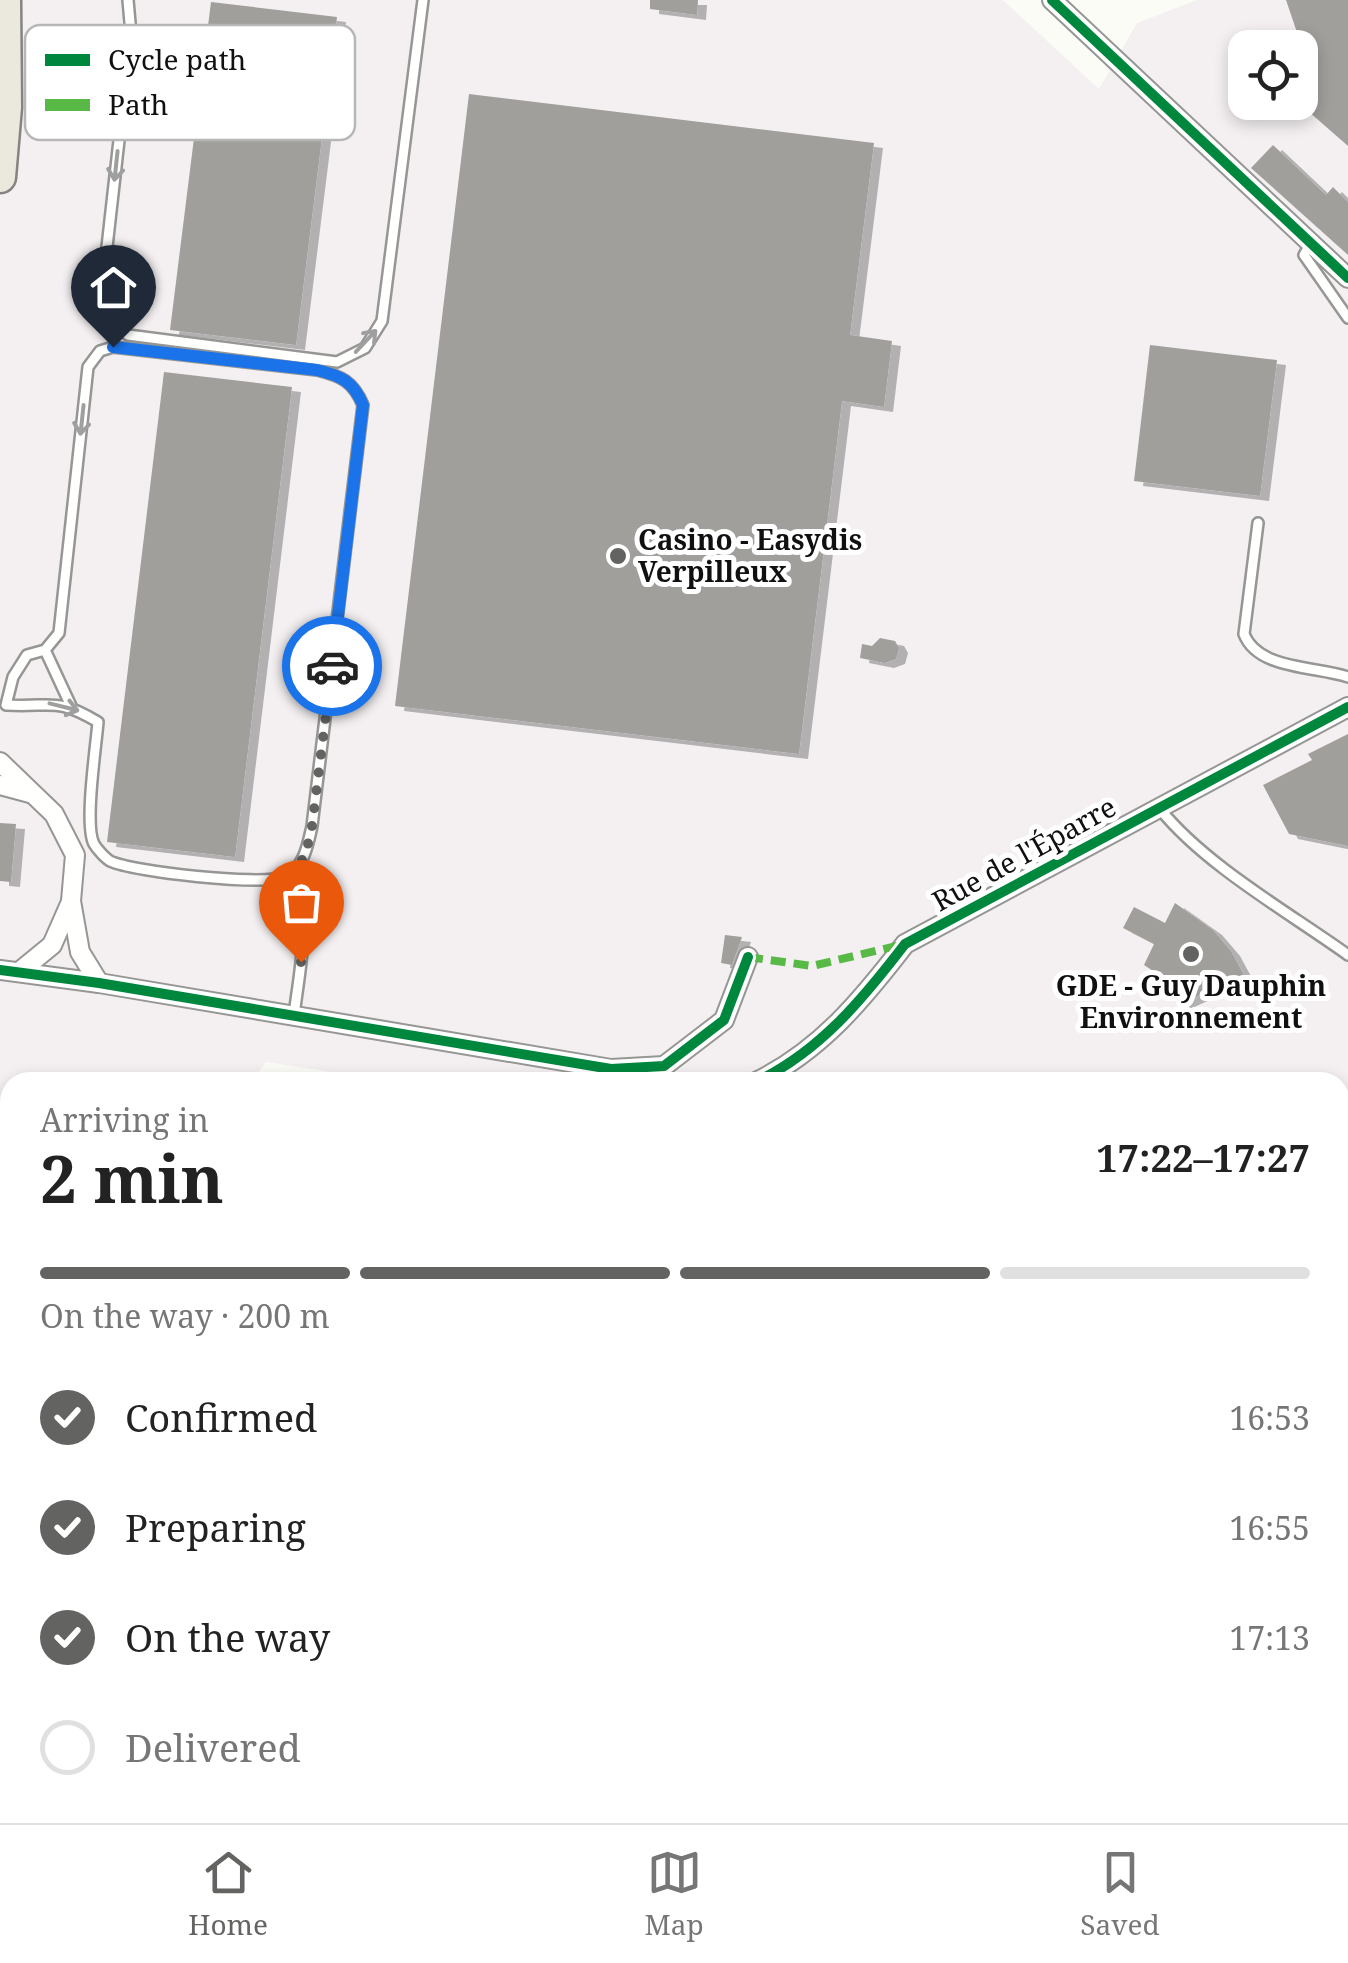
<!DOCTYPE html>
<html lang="en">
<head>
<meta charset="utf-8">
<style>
  body { margin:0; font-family:"Noto Serif",serif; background:#f2f2f2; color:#222; height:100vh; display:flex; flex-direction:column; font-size:38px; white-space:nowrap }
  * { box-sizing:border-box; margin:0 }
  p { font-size:32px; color:#767676 }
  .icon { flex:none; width:55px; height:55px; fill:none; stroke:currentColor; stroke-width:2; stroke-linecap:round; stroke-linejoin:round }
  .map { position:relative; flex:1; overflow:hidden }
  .drawer { position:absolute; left:0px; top:1072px; width:1350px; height:752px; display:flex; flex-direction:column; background:#fff; border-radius:30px 30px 0 0; box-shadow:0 5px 15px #0003 }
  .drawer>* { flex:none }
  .tools { position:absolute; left:1228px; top:30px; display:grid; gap:20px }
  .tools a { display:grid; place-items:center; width:90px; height:90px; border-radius:20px; background:#fff; box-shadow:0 5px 15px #0003; font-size:50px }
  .pin { position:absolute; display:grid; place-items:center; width:85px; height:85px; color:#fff; margin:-102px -42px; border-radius:50% 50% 50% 0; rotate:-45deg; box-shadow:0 0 10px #0007 }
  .pin .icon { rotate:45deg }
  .courier { position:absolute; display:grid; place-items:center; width:100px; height:100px; margin:-50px; border:8px solid #1a73e8; border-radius:50%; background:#fff; color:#222; box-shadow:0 2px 12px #0007 }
  .headline em { font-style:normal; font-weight:700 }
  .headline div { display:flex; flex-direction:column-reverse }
  .headline { display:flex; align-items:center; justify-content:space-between; height:170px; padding:0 40px }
  h1 { font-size:65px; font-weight:700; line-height:75px }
  .bar { display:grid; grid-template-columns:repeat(4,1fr); gap:15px 10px; align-content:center; height:120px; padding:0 40px }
  .bar i { height:12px; border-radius:8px; background:#e0e0e0 }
  .bar .current { background:#636361 }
  .bar p { grid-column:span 4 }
  ol { padding:0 40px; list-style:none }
  li { display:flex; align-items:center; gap:30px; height:110px }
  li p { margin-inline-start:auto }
  li .icon { padding:10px; border-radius:50%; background:#636361; color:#fff; stroke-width:4 }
  li:last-child { color:#767676 }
  li i { width:55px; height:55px; border:5px solid #e0e0e0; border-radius:50% }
  .tab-bar { display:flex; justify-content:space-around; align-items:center; height:140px; border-top:2px solid #e0e0e0; background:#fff; font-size:28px; color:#767676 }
  .tab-bar a { display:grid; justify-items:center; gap:5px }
  .tab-bar .current { color:#636361 }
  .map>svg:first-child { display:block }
  .industrial { fill:#f4f0f2; fill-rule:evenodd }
  .green { fill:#e4f0d9 }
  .building { fill:#a09f9c; filter:url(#shadow) }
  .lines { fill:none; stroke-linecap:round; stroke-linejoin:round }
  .lane-casing { stroke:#969694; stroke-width:14 }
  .street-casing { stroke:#969694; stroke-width:22 }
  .primary-casing { stroke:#848481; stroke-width:35 }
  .lane { stroke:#fffffe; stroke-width:9 }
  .street { stroke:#fffffe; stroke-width:18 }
  .primary { stroke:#ebe8dd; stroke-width:30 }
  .quiet { stroke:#58b947; stroke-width:8; stroke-dasharray:15 8; stroke-linecap:butt }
  .cycleway-casing { stroke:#fff; stroke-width:16 }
  .cycleway { stroke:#00873e; stroke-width:10 }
  .oneway { stroke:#9f9f9f }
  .done { stroke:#636361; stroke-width:10; stroke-dasharray:0 18 }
  .route { stroke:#1a73e8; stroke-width:12 }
  .poi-dot { fill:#636361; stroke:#fff; stroke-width:4 }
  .labels { text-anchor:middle; stroke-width:10; stroke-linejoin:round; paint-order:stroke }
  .poi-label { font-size:28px; font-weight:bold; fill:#101010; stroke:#fff; text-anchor:start }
  .street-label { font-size:28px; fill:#101010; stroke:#fff }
  .key { fill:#fff; stroke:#b7b7b7; stroke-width:2.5 }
  .key-label { font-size:28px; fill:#101010 }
</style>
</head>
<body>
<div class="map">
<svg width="1348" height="1823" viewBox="0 0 1348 1823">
  <defs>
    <filter id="shadow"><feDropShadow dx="9" dy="5" stdDeviation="0" flood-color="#0004"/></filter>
  </defs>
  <rect width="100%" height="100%" fill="#fcfcf7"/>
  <g class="industrial">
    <path d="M0 0H1003L1099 89 1137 23 1197 0H1348V1314L1340 1328V1082H395L266 1062 252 1082H10V1636L0 1631ZM1245 48H1300V102H1245Z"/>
    <path d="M357 1815H861L864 1823H373Z"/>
  </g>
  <path class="green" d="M0 1745 10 1747V1815H153V1823H0Z"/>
  <g class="building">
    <path d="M650 0H698L697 15 650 9Z"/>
    <path d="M1286 0H1348V146L1300 104V65L1307 62Z"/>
    <path d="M211 2 337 17 296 345 170 330Z"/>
    <path d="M469 94 874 143 850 335 892 341 884 407 842 401 799 754 395 706Z"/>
    <path d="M1273 145 1326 195 1333 187 1348 202V255L1251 168Z"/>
    <path d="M1150 345 1277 360 1260 496 1134 481Z"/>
    <path d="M164 372 292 387 235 857 107 842Z"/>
    <path d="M880 638 895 641 899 648 896 659 885 663 860 658 862 644 872 646Z"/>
    <path d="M1348 734V846L1289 834 1263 785 1312 760 1308 754Z"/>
    <path d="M0 823 16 824 11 882 0 881Z"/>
    <path d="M1175 903 1213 930 1231 951 1244 975 1181 1004 1162 977 1144 965 1154 944 1123 928 1134 907 1165 923Z"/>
    <path d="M725 935 742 937 732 965 721 963Z"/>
  </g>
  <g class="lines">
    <g class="lane-casing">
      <g id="lane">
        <path d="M128 0 131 34 101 300 106 320 128 335 337 362 365 348 382 321 423 0"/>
        <path d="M1311 243 1304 255 1348 318"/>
        <path d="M1258 523 1244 634C1258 670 1316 666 1348 677"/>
        <path d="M45 650 27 655 13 677 6 705C52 708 54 696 98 722 96 747 84 825 94 844 97 849 105 858 110 861 133 872 261 886 284 877 304 869 308 844 312 826L363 405C353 381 341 376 317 370L113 347 100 351 88 367 59 633 45 650 71 706"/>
        <path d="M1160 809C1205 865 1288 912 1348 955"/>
        <path d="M292 870C311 925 301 960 294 1015"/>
        <path d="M0 1201 10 1200"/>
        <path d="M0 1799H10"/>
        <path d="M79 1815 90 1823"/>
        <path d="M864 1815 867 1823"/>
        <path d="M1301 1815 1315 1823"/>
        <path d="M274 1823 275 1815"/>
      </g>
    </g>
    <g class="street-casing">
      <g id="street">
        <path d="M1052 0 1348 278"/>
        <path d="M0 762 54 814 75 855 71 901 80 952 99 983"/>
        <path d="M0 785 30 793"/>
        <path d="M0 970 99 983 611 1069 664 1066 724 1020 748 957"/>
        <path d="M19 972 52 945 71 902"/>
        <path d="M756 1082C820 1051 862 1000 905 944L1348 707"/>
        <path d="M0 1246 10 1244"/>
        <path d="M1340 1574 1348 1576"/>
        <path d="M337 1815 367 1823"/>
        <path d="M709 1815 713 1823"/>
        <path d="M943 1815 947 1823"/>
        <path d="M1034 1815 1039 1823"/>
        <path d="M1126 1815 1131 1823"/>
      </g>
    </g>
    <g class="primary-casing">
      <path id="primary" d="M0 177 6 107 5 0"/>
    </g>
    <use href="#lane" class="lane"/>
    <use href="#street" class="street"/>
    <use href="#primary" class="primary"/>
    <path class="quiet" d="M748 957 812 966 905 944"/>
    <g class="cycleway-casing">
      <g id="cycleway">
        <path d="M1052 0 1348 278"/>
        <path d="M0 970 99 983 611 1069 664 1066 724 1020 748 957"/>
        <path d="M756 1082C820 1051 862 1000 905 944L1348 707"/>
      </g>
    </g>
    <use href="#cycleway" class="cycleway"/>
  </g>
  <defs><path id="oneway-shaft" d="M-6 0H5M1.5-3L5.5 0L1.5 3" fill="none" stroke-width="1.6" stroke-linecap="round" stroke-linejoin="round" transform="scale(2.5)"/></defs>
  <g class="oneway">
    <use href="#oneway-shaft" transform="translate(116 166) rotate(96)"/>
    <use href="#oneway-shaft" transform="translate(366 341) rotate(-47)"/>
    <use href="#oneway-shaft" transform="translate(82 420) rotate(96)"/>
    <use href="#oneway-shaft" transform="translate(64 707) rotate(14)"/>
  </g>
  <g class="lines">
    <path class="done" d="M301 962 303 902 292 870 305 857 312 826 332 666"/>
    <path class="route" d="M113 347 317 370C341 376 353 381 363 405L332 666"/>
  </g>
  <g class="poi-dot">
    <circle cx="618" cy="556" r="10"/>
    <circle cx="1191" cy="954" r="10"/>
  </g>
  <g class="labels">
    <g class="poi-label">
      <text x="638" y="550">Casino - Easydis<tspan x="638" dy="32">Verpilleux</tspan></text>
      <text x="1191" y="996" text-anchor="middle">GDE - Guy Dauphin<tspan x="1191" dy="32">Environnement</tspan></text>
    </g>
    <g class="street-label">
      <text transform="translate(1024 854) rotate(-29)" y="10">Rue de l'Éparre</text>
    </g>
  </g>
  <rect x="25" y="25" width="330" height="115" rx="15" class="key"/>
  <rect x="45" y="54" width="45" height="12" fill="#00873e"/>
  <rect x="45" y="99" width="45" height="12" fill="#58b947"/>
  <g class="key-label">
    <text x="108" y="70">Cycle path</text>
    <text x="108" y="115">Path</text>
  </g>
</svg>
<div class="tools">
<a><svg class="icon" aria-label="locate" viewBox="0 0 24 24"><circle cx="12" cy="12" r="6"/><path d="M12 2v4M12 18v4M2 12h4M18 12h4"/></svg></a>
</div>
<div class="pin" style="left:301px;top:962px;background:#ea580c"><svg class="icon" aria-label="bag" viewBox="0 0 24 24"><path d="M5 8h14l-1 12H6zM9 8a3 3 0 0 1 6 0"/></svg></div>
<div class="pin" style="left:113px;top:347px;background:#1f2937"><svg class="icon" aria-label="home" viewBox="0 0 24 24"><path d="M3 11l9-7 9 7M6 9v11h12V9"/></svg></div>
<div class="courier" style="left:332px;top:666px"><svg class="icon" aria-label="car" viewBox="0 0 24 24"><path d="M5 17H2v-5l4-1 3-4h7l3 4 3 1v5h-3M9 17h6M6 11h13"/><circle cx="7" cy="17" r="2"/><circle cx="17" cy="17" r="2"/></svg></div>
<section class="drawer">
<div class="headline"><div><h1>2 min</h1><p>Arriving in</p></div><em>17:22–17:27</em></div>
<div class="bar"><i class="current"></i><i class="current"></i><i class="current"></i><i></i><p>On the way · 200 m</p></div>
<ol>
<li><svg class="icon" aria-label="check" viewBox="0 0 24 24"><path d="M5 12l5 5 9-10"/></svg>Confirmed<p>16:53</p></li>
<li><svg class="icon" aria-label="check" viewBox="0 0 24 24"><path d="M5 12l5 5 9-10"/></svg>Preparing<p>16:55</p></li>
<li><svg class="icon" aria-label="check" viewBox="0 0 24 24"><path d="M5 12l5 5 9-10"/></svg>On the way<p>17:13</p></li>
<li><i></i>Delivered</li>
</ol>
</section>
</div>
<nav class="tab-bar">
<a class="current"><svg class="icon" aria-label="home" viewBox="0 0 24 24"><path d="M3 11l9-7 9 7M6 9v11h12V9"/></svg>Home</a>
<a><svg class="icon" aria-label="map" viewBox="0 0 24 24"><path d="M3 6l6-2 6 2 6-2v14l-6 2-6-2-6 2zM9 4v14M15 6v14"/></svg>Map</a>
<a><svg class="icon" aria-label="saved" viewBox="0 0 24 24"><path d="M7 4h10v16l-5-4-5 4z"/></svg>Saved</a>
</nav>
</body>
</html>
